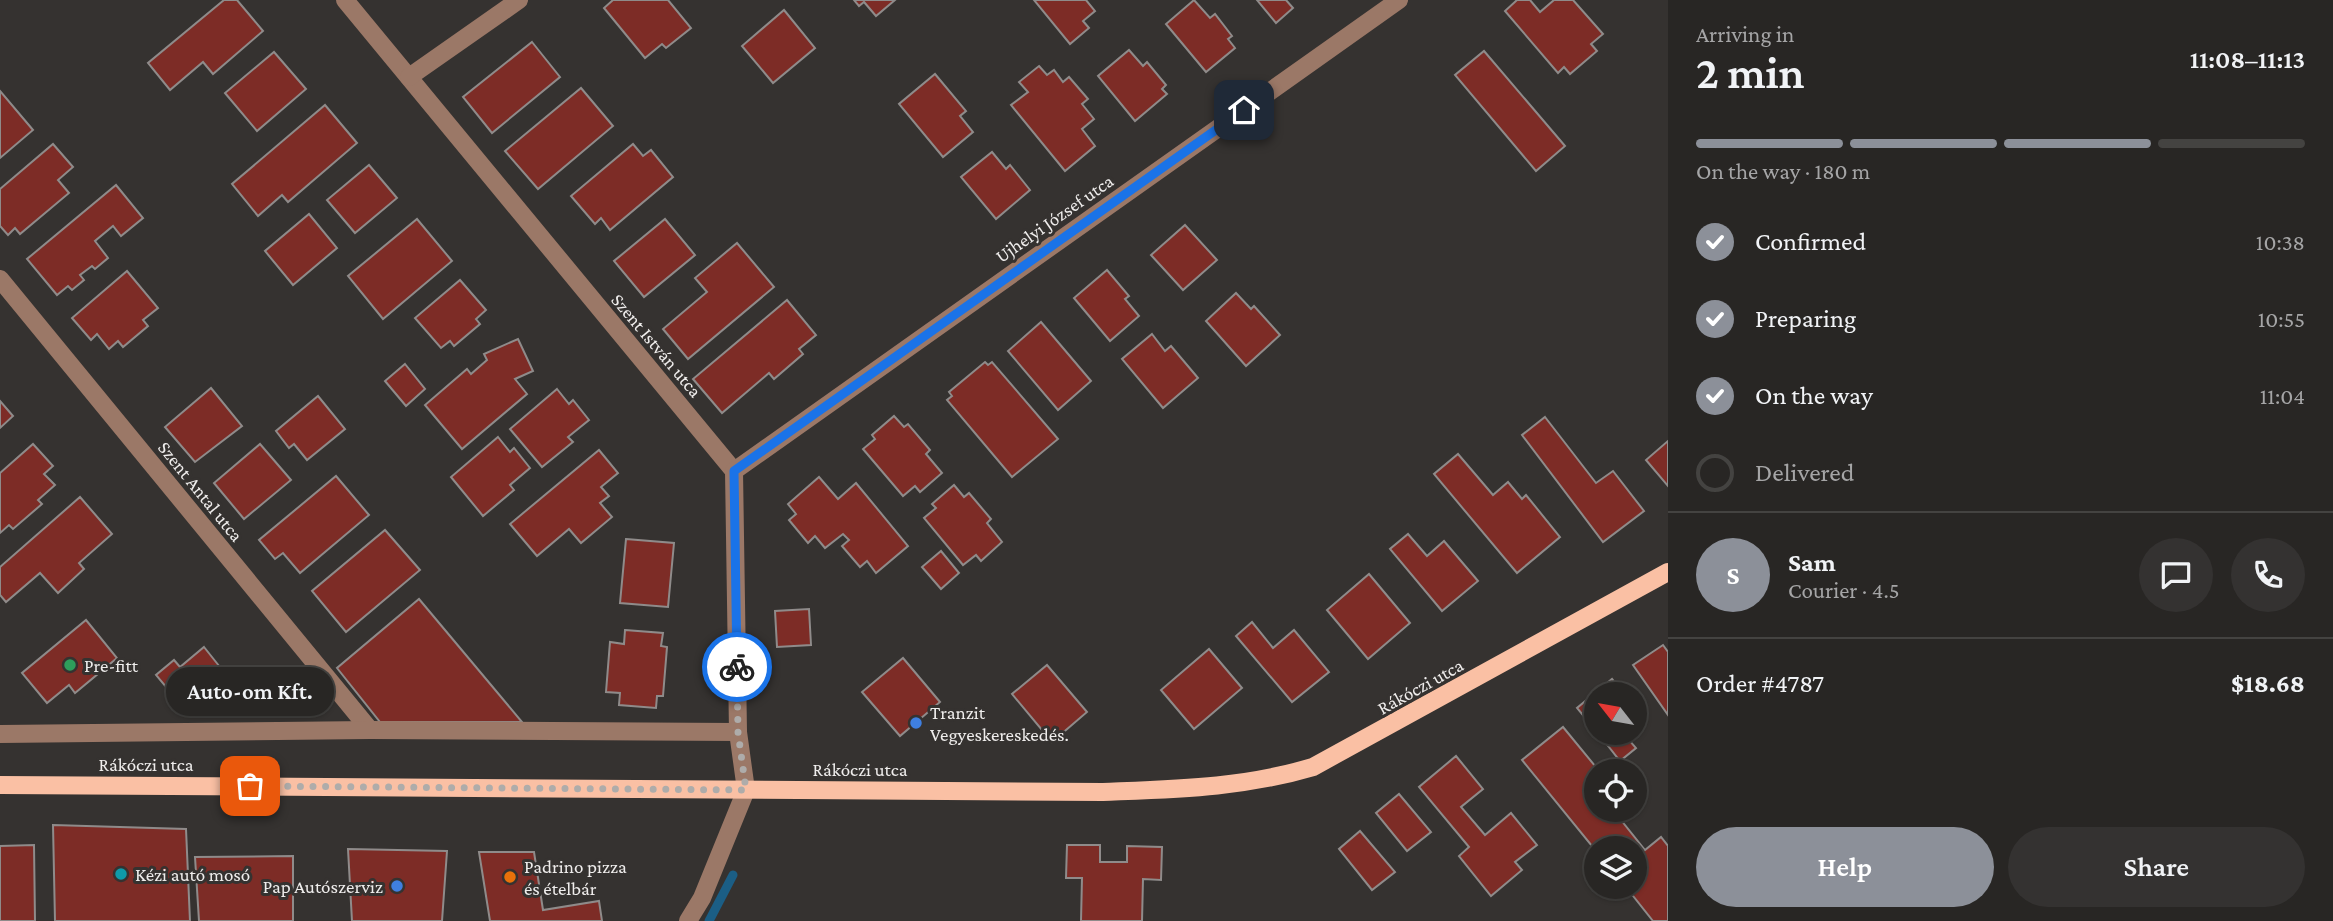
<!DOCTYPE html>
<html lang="en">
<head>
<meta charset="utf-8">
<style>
  body { margin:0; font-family:"Crimson Pro",serif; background:#343231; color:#f1f3f6; height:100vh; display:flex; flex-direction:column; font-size:26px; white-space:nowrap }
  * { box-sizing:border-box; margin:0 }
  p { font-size:23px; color:#a5a5a6 }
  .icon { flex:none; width:38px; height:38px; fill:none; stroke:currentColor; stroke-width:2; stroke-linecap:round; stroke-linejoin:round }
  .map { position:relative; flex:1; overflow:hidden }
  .drawer { display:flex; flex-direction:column; background:#282624; width:665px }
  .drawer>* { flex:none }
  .needle { width:46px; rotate:301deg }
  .tools { position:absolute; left:1584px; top:682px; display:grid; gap:14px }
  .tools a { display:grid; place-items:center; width:63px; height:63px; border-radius:50%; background:#282624; box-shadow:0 2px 5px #0004,0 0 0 2px #444341; font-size:35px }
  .pin { position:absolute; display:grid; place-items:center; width:60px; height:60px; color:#fff; margin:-30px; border-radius:14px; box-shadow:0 4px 10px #0006 }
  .courier { position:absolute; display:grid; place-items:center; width:70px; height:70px; margin:-35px; border:5px solid #1a73e8; border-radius:50%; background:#fff; color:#222; box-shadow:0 2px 9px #0007 }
  .bubble { position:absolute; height:49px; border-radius:24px; background:#282624; box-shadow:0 2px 5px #0004,0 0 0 2px #444341; font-size:23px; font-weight:600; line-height:49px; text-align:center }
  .head em { font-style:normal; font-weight:600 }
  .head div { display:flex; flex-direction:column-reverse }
  .head { display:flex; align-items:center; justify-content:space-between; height:119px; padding:0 28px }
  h1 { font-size:46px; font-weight:600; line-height:52px }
  .bar { display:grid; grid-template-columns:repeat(4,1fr); gap:10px 7px; align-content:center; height:84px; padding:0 28px }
  .bar i { height:9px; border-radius:5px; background:#444341 }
  .bar .on { background:#8c9099 }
  .bar p { grid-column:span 4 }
  .line { display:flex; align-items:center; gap:18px; padding:0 28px; border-top:2px solid #444341 }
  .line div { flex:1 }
  .round { display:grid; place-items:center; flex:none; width:74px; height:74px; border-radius:37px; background:#343231 }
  ol { padding:0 28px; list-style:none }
  li { display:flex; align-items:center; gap:21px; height:77px }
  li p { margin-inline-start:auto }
  li .icon { padding:7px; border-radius:50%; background:#8c9099; color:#fff; stroke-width:4 }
  li:last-child { color:#a5a5a6 }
  li i { width:38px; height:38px; border:4px solid #444341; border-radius:50% }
  .cta { display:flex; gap:14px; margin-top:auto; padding:14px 28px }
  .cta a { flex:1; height:80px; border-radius:42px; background:#8c9099; color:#fff; font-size:28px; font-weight:600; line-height:80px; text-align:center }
  .cta a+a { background:#343231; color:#f1f3f6 }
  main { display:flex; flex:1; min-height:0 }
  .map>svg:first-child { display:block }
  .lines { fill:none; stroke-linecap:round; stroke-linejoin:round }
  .stream { stroke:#1b5e85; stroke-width:9 }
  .building { fill:#7d2c26; stroke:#8f8b8a; stroke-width:2 }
  .minor { stroke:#9b7867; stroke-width:18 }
  .major { stroke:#fac0a4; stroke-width:18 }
  .done { stroke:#aeacaa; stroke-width:7; stroke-dasharray:0 12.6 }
  .route { stroke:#1a73e8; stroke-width:9 }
  .leisure-dot { fill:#2e9e5b; stroke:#353230; stroke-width:2.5 }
  .shop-dot { fill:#3f7fe0; stroke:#353230; stroke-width:2.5 }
  .culture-dot { fill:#0f9aa8; stroke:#353230; stroke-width:2.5 }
  .food-dot { fill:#e8710a; stroke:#353230; stroke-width:2.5 }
  .labels { text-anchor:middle; stroke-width:6; stroke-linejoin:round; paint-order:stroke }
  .street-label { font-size:19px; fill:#efedec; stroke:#353230 }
  .poi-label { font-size:19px; fill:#efedec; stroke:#353230; text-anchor:start }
</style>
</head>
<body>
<main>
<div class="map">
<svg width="1668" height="921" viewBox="0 0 1668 921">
  <rect width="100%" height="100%" fill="#353230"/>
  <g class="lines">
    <path class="stream" d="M709 921 733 875"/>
  </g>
  <g class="building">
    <path d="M224 0H237L263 31 213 74 203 62 170 90 148 63Z"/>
    <path d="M613 0H668L691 28 666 48 662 44 645 58 604 8Z"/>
    <path d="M854 0H895L876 16 864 2 859 6Z"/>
    <path d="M1034 0H1086L1095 11 1083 21 1089 28 1070 44Z"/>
    <path d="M1194 0 1210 18 1215 14 1232 36 1228 39 1235 48 1206 72 1166 24Z"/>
    <path d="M1257 0H1286L1293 8 1276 23Z"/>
    <path d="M1517 0H1530L1540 12 1554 0H1573L1603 34 1591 44 1597 51 1570 74 1564 67 1558 73 1505 11Z"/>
    <path d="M784 10 815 48 773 83 742 46Z"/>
    <path d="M532 42 560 77 492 133 463 97Z"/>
    <path d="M1129 50 1143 66 1147 62 1166 85 1162 89 1167 94 1135 121 1098 76Z"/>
    <path d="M1484 51 1565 146 1536 171 1455 75Z"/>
    <path d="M274 52 306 89 257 131 225 93Z"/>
    <path d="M1039 66 1047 75 1054 70 1063 82 1069 77 1088 99 1082 104 1094 119 1082 129 1095 146 1065 171 1011 105 1028 92 1019 82Z"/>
    <path d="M935 74 966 111 960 116 973 132 943 157 899 104Z"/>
    <path d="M581 88 613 126 538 189 505 151Z"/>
    <path d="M0 91 33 130 0 158Z"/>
    <path d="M325 105 357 143 288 202 282 195 258 216 232 184Z"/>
    <path d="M53 144 73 167 58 180 69 193 20 234 15 228 8 235 0 226V189Z"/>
    <path d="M633 144 643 156 651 150 673 177 610 230 601 218 595 224 571 196Z"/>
    <path d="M992 152 1006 169 1010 165 1030 190 996 219 961 177Z"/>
    <path d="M369 165 397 198 355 233 327 200Z"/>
    <path d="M116 185 143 218 121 236 113 226 95 241 108 258 95 269 92 266 80 275 84 280 72 290 68 286 57 295 27 259Z"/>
    <path d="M309 214 337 248 293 285 265 251Z"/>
    <path d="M417 219 452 261 383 319 348 276Z"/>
    <path d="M665 219 695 255 644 297 614 261Z"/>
    <path d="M1185 225 1217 260 1183 290 1151 255Z"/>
    <path d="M737 243 774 287 688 359 663 329 707 292 695 278Z"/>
    <path d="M1107 270 1129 296 1125 299 1139 316 1110 341 1074 298Z"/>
    <path d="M127 271 158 308 143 320 148 326 123 347 118 341 109 349 97 334 91 340 72 318Z"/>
    <path d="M460 280 486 310 476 319 480 324 454 346 450 341 441 348 415 318Z"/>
    <path d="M1236 293 1251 309 1254 306 1280 335 1246 366 1206 321Z"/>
    <path d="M787 300 816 335 799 349 803 354 774 379 769 373 722 413 693 379Z"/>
    <path d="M1041 322 1091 381 1058 410 1008 351Z"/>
    <path d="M1152 334 1165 351 1171 346 1198 378 1163 408 1122 359Z"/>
    <path d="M518 339 533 371 515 379 527 394 462 449 425 405 467 369 471 374 487 360 484 354Z"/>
    <path d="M985 362 988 365 992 362 1058 439 1012 477 947 400 952 396 949 392Z"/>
    <path d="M405 364 425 389 406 406 385 381Z"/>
    <path d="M211 388 242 426 195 462 165 427Z"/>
    <path d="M557 389 569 404 573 400 589 420 568 437 573 442 542 467 510 429Z"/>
    <path d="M318 396 345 429 307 460 294 444 289 448 276 431Z"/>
    <path d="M0 401 13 416 0 428Z"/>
    <path d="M894 416 904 427 908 424 930 450 926 454 942 473 920 492 915 486 903 496 863 449 875 439 872 435Z"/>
    <path d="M1545 417 1596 483 1613 471 1644 511 1603 542 1522 435Z"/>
    <path d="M498 437 510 452 514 448 530 468 510 485 514 490 483 516 451 477Z"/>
    <path d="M1668 441V486L1646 460Z"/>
    <path d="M33 444 53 466 44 474 55 485 38 500 42 504 13 529 9 525 0 533V473Z"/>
    <path d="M260 444 291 480 244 519 214 483Z"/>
    <path d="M599 450 618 473 601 487 609 496 600 503 612 517 581 543 569 529 537 556 510 524Z"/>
    <path d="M1458 454 1493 495 1508 482 1522 499 1526 495 1560 537 1517 573 1434 474Z"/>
    <path d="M336 476 369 515 300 573 283 553 275 559 259 540Z"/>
    <path d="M819 477 838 499 856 483 908 546 876 573 867 561 860 567 842 546 849 540 843 534 825 548 815 536 808 543 789 520 796 514 788 504Z"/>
    <path d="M954 485 964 497 969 493 991 519 987 523 1002 542 981 561 976 555 963 565 924 518 936 508 932 504Z"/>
    <path d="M80 497 112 534 79 563 84 569 58 593 40 573 6 602 0 595V567Z"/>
    <path d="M385 530 420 570 346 632 312 591Z"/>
    <path d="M1408 534 1427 556 1444 541 1478 581 1442 611 1390 549Z"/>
    <path d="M626 539 674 543 668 607 620 603Z"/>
    <path d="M941 551 959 573 941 589 922 567Z"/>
    <path d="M1369 574 1410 623 1368 659 1327 610Z"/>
    <path d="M419 599 522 722H380L337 668Z"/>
    <path d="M809 609 811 645 777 647 775 611Z"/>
    <path d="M86 620 117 658 75 693 69 685 47 703 22 673Z"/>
    <path d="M1252 622 1273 648 1294 630 1329 672 1292 702 1236 636Z"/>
    <path d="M625 630 663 633 661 646 667 647 663 696H657L656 708 619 705 620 693 606 692 610 642 624 644Z"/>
    <path d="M1663 645 1668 652V715L1633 665Z"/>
    <path d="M204 647 235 686 211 705 209 702 202 708 198 703 187 712 156 675 174 660 180 667Z"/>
    <path d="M1209 649 1242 688 1194 729 1161 690Z"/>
    <path d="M903 658 940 702 900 736 862 692Z"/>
    <path d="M1047 665 1087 712 1052 742 1012 694Z"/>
    <path d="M1612 679 1625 695H1596V731L1577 708Z"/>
    <path d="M1563 727 1600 772H1596V810H1624L1617 815 1645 850 1661 837 1668 846V921H1653L1626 887H1634V849L1596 851 1522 760Z"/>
    <path d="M1598 733H1623L1636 748 1620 761Z"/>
    <path d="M1456 756 1483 789 1461 807 1485 835 1511 813 1537 845 1515 862 1522 870 1491 896 1459 856 1469 847 1419 787Z"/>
    <path d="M1399 794 1431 832 1407 851 1376 813Z"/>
    <path d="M53 825 186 829 190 921H55Z"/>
    <path d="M1360 831 1395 872 1372 890 1339 849Z"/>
    <path d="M34 845 35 921H0V846Z"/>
    <path d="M1067 845H1100V862H1127V846L1162 847 1161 880 1143 879 1142 921H1081L1082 878H1066Z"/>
    <path d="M348 849 447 851 442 921H352Z"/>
    <path d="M479 852H534L543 910 599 901 602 921H490Z"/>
    <path d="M293 856V921H199L195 857Z"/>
  </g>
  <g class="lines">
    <g class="minor">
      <path d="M345 0 734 471 738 732 746 790 702 898 688 921"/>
      <path d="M409 77 519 0"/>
      <path d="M0 279 370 730"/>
      <path d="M734 471 1399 0"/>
      <path d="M0 734 370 730 738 732"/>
    </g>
    <path class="major" d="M0 785 1103 792C1177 789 1242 788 1313 767L1668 572"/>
  </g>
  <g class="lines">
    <path class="done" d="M250 786 746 790 738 732 737 667"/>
    <path class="route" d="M737 667 734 471 1244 110"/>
  </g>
  <circle class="leisure-dot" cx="70" cy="665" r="7"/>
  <g class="shop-dot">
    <circle cx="916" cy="723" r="7"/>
    <circle cx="397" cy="886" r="7"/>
  </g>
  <circle class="culture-dot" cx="121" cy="874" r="7"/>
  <circle class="food-dot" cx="510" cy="877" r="7"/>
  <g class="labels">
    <g class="street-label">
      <text transform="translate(1054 218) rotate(-35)" y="7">Ujhelyi József utca</text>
      <text transform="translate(657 345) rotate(50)" y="7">Szent István utca</text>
      <text transform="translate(201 491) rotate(51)" y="7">Szent Antal utca</text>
      <text transform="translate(1420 686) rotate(-29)" y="7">Rákóczi utca</text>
      <text x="146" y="771">Rákóczi utca</text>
      <text x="860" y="776">Rákóczi utca</text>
    </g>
    <g class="poi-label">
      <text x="84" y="672">Pre-fitt</text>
      <text x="930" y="719">Tranzit<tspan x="930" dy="22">Vegyeskereskedés.</tspan></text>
      <text x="524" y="873">Padrino pizza<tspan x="524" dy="22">és ételbár</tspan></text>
      <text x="135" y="881">Kézi autó mosó</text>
      <text x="383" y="893" text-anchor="end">Pap Autószerviz</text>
    </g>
  </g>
</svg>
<div class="tools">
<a><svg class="needle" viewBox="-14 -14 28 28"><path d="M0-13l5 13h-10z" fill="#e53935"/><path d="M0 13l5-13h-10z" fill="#a5a5a6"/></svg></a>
<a><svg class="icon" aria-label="locate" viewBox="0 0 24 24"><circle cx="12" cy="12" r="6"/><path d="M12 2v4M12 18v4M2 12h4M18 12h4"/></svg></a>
<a><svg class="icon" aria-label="layers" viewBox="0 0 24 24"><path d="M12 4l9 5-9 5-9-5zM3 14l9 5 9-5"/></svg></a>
</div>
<div class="pin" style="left:250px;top:786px;background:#ea580c"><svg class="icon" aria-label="bag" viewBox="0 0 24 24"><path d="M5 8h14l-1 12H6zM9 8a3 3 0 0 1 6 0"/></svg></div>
<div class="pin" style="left:1244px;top:110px;background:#1f2937"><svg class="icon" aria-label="home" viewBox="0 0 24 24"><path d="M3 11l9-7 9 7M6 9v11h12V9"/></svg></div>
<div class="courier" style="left:737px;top:667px"><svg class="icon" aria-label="bike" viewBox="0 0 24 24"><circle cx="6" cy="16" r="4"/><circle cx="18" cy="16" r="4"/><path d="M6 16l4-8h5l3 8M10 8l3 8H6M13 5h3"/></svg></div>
<div class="bubble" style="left:166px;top:667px;width:168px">Auto-om Kft.</div>
</div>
<section class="drawer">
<div class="head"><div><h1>2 min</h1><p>Arriving in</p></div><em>11:08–11:13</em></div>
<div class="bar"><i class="on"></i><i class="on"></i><i class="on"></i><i></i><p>On the way · 180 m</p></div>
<ol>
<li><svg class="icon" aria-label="check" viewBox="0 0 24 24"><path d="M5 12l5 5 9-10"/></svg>Confirmed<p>10:38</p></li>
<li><svg class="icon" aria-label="check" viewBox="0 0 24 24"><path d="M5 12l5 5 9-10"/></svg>Preparing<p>10:55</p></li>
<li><svg class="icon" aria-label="check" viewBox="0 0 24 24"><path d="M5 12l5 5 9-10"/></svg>On the way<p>11:04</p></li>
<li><i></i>Delivered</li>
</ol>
<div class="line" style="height:126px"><b class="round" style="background:#8c9099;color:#fff">S</b><div><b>Sam</b><p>Courier · 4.5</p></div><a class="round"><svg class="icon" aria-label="chat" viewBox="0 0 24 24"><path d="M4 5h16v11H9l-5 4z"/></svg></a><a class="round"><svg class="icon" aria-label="phone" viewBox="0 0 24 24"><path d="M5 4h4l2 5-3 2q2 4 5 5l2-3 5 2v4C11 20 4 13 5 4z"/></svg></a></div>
<div class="line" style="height:91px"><div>Order #4787</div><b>$18.68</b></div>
<div class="cta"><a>Help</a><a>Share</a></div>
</section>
</main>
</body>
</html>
